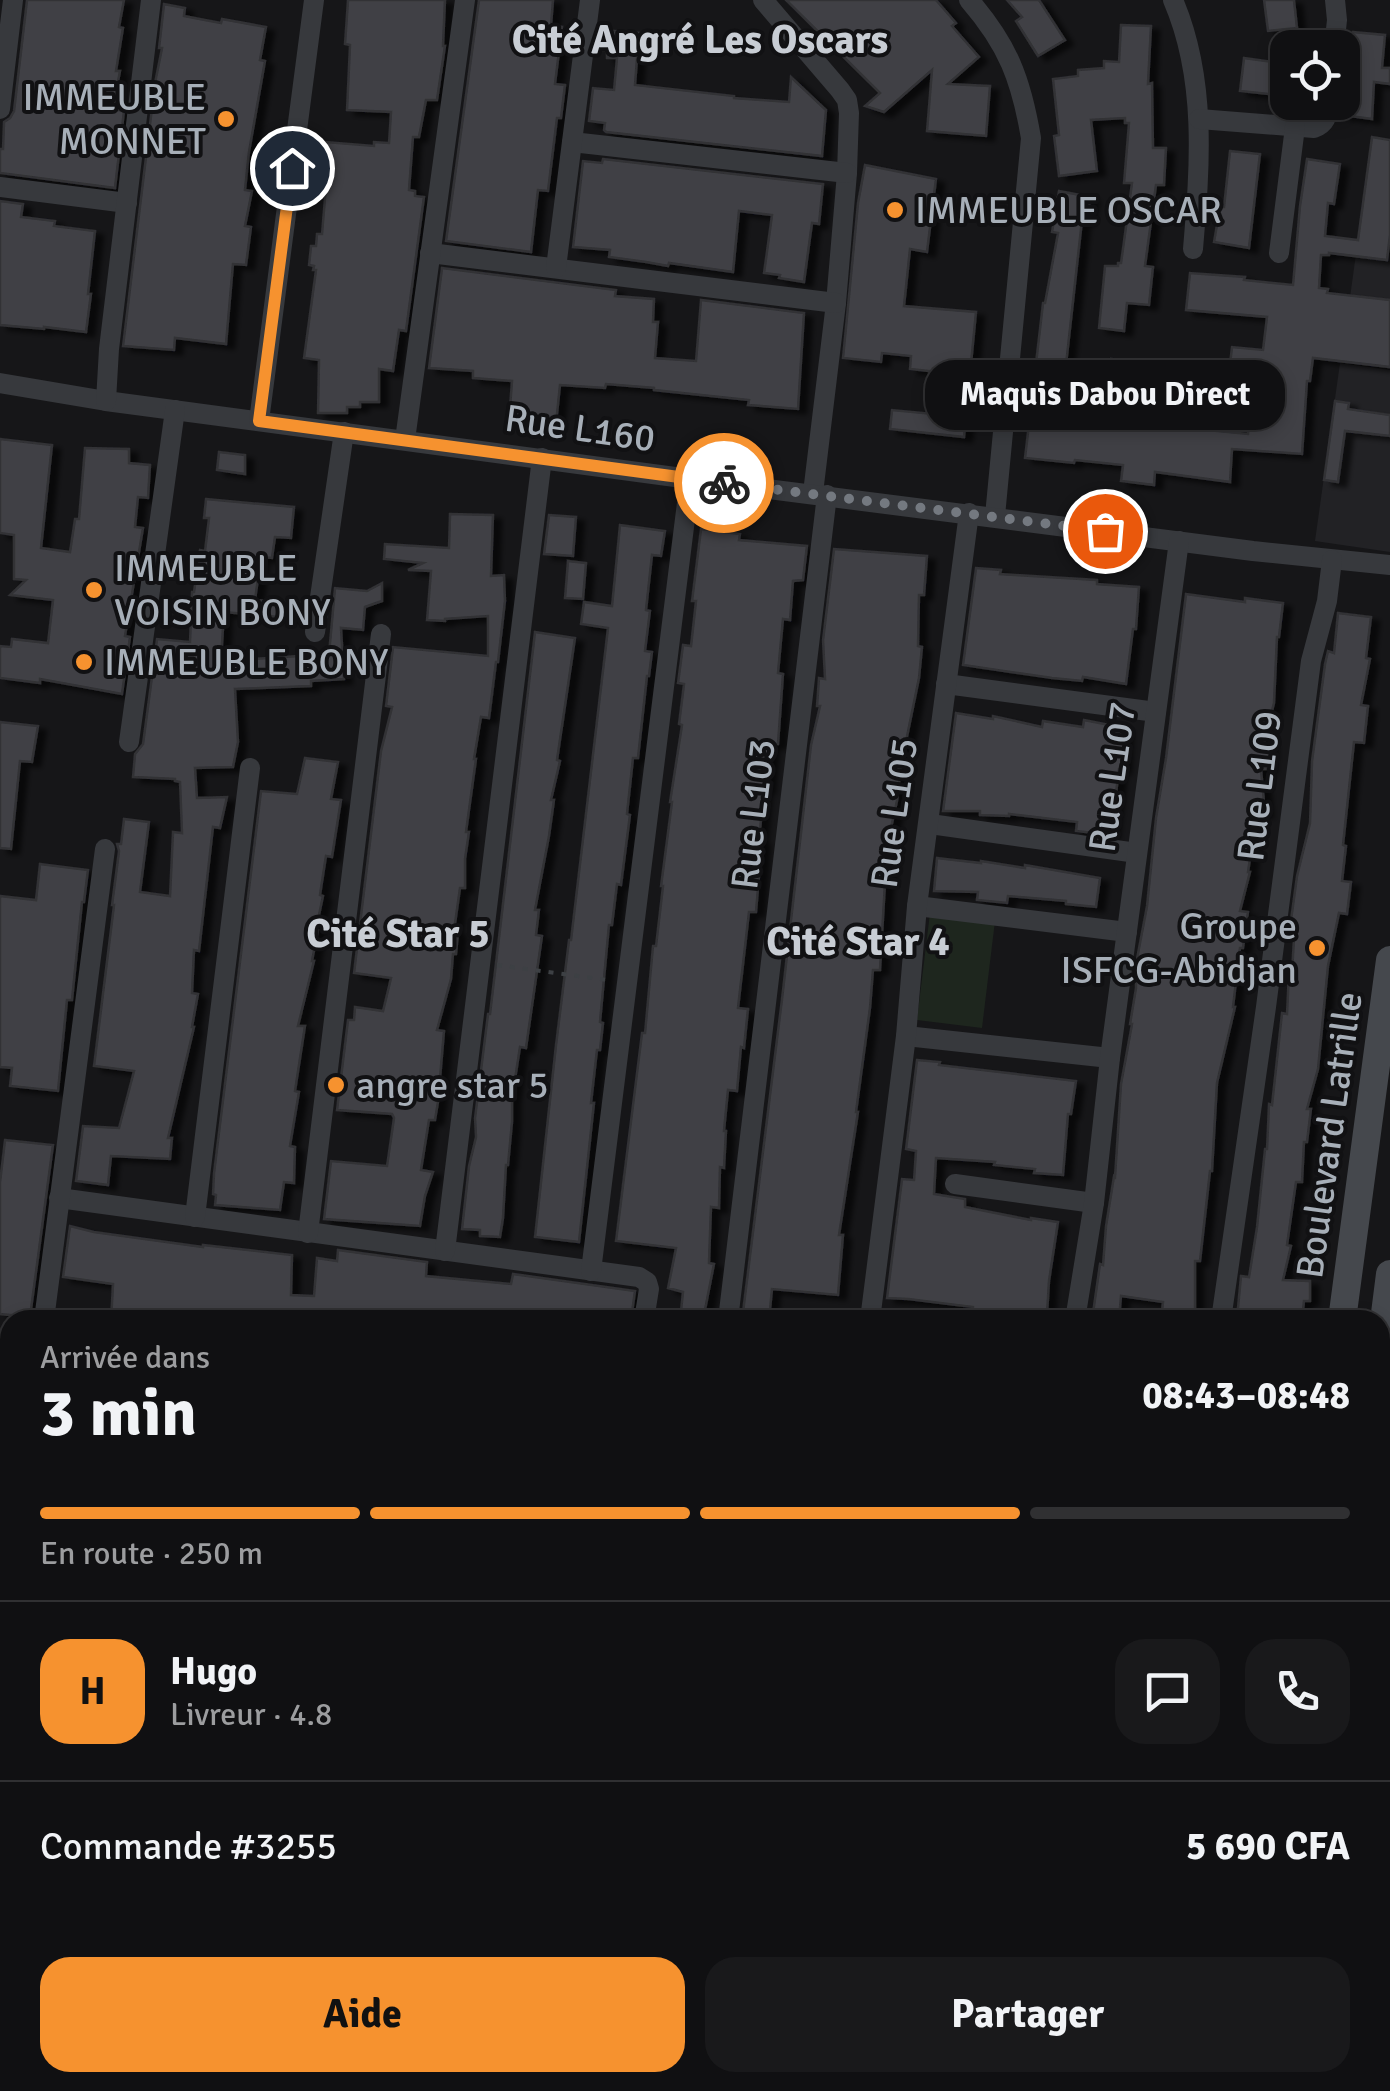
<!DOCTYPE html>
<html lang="fr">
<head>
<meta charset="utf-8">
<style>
  body { margin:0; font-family:Signika,sans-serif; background:#19191b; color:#f1f3f6; height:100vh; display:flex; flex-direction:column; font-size:38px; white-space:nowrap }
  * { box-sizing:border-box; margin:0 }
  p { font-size:32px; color:#9c9d9f }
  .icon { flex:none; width:55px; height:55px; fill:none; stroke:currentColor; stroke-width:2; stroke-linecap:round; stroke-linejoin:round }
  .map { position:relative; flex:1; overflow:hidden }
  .side { position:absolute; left:0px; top:1310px; width:1390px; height:782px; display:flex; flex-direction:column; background:#101012; border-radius:30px 30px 0 0; box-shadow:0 5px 15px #0003,0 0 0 2px #303032 }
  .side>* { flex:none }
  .fabs { position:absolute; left:1270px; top:30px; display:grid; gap:20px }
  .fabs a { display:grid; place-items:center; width:90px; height:90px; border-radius:20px; background:#101012; box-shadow:0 5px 15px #0003,0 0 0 2px #303032; font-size:50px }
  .pin { position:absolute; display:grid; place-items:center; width:85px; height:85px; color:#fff; margin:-42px; border:5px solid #fff; border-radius:50%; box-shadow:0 2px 10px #0007 }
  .courier { position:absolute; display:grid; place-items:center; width:100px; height:100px; margin:-50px; border:8px solid #f6922f; border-radius:50%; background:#fff; color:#222; box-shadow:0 2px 12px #0007 }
  .bubble { position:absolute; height:70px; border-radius:30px; background:#101012; box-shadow:0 5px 15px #0003,0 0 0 2px #303032; font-size:32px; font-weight:700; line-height:70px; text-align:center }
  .summary em { font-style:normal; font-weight:700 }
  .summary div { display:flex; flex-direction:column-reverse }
  .summary { display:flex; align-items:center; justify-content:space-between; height:170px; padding:0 40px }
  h1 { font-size:65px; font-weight:700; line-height:75px }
  .bar { display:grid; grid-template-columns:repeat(4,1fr); gap:15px 10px; align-content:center; height:120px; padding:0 40px }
  .bar i { height:12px; border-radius:8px; background:#303032 }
  .bar .current { background:#f6922f }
  .bar p { grid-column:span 4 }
  .line { display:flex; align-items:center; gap:25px; padding:0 40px; border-top:2px solid #303032 }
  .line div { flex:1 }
  .round { display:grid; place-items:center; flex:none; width:105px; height:105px; border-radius:30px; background:#19191b }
  .primary-button { display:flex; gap:20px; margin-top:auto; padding:20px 40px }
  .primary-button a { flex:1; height:115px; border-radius:30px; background:#f6922f; color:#111; font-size:40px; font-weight:700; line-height:115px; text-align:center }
  .primary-button a+a { background:#19191b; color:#f1f3f6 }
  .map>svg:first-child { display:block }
  .built { fill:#222225 }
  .green { fill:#1e261e }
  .building { fill:#404145; stroke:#303034; stroke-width:2.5; filter:url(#shadow) }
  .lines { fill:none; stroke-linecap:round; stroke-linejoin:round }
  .path { stroke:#3d4044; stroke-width:4; stroke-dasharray:5 8; stroke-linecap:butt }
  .minor { stroke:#37393d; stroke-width:20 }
  .secondary { stroke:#45484d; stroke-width:28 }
  .done { stroke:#747980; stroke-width:10; stroke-dasharray:0 18 }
  .route { stroke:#f6922f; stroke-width:12 }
  .poi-dot { fill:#f6922f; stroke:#111113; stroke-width:4 }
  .labels { text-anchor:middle; stroke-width:8; stroke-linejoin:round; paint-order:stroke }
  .poi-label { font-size:38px; fill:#a7afb8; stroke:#111113; text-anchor:start }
  .street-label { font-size:38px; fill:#a7afb8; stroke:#111113 }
  .neighbourhood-label { font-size:40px; font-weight:bold; fill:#c8cdd4; stroke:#111113 }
</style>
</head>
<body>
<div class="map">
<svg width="1390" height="2091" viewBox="0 0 1390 2091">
  <defs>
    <filter id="shadow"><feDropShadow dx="8" dy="4.5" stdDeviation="2.5" flood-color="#0009"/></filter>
  </defs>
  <rect width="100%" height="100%" fill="#161618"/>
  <g class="built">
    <path d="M1372 137 1390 140V340L1345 334Z"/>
    <path d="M1340 363 1390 370V552L1315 541Z"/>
  </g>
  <path class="green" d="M930 913 995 921 982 1028 917 1020Z"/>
  <g class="building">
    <path d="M27 0H124L119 27 123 28 116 71H120L113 109 124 111 115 188 0 173V149H3L4 122 10 118 14 111Z"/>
    <path d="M348 0H445L443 46H445L437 100H426L419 137H413L409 190 415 191V196L424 197 406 331 399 330 393 371 379 369V402H360V407H347V413H318L319 360 304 358 316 270H313L314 266 309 265 311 246H316L317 234H322L327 174 323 173 326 142 374 146V142L389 143 391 112 347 110 350 45 345 44Z"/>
    <path d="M479 0H553L551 26 562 27 555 84 565 85 561 118H557L548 191 538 190 531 252 446 241Z"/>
    <path d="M786 0H936L956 23 952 26 979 57 948 84 990 86 986 136 927 131 932 70 884 112 865 106 880 93Z"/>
    <path d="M1007 0H1039L1065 40 1038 56 1016 21 1022 17Z"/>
    <path d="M1264 0H1294L1297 28 1268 31Z"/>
    <path d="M164 4 185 8 184 16 221 23 222 19 266 27 260 60 265 61 249 152 245 190 252 191 245 226 251 227 246 265 233 264 226 344 175 338 174 350 123 346 155 83 162 48H159Z"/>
    <path d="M1121 25 1151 26 1148 84 1152 83 1153 148H1166L1164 185H1156L1145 266 1153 267 1149 305 1127 303 1124 331 1099 328 1105 266H1118V263H1121L1132 183H1124L1129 123H1125V118L1091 120 1097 171 1059 176 1054 136 1059 135 1053 79 1078 76V70L1104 68V61L1119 62Z"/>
    <path d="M602 30 639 33 635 85 734 96V98L789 102 791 77 826 110 822 156 606 132 604 130 605 123 589 121 593 88 614 90 617 58H607V50H602Z"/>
    <path d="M1353 32 1385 35 1382 68H1390V84L1374 82 1372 119 1342 115Z"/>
    <path d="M1244 58 1288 64V96L1240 91Z"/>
    <path d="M1372 137 1390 140V235L1387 260 1329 253V255H1321L1319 288 1328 289 1327 293 1390 300V367L1313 358 1310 381H1307L1302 454 1232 449 1230 482 1155 472 1154 485 1121 481 1123 465 1075 460 1074 463 1025 458 1043 303H1045L1058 233 1052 232 1059 191 1091 197 1086 221 1082 220 1060 419 1104 423 1111 359 1160 365 1153 425 1248 434 1252 375 1229 372 1232 347 1263 350 1267 317 1186 310 1190 273 1245 277 1244 280 1293 285 1300 206 1307 159 1340 164 1334 204 1328 203 1325 236 1358 240Z"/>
    <path d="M1230 151 1260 154 1249 248 1214 242 1220 207H1224Z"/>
    <path d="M603 159 823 184 819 224 812 223 804 282 779 278 780 275 764 273 772 215 739 211 733 272 669 263 668 266 646 262 609 257 610 250 573 247 583 161 602 163Z"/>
    <path d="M865 165 936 179 927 252 910 249 904 306 976 312 964 437 890 429 892 410 933 414 938 372 910 369 911 356 882 353 881 362 843 358 858 203Z"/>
    <path d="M0 201 23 204 21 217 55 221 54 226 95 231 88 294H91L86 332 44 327V329L0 325Z"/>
    <path d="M442 268 616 290 615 296 654 299 653 322H658L655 358 696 361 701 300 804 313 798 409 748 405 749 400 654 390V388L606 384 605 388 560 385 556 424 509 420 512 381 473 378V371L429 368Z"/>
    <path d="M1335 401 1349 403 1348 409 1390 415V436L1345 431 1338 482 1324 480Z"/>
    <path d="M0 439 52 445 41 548 70 552 75 519H79L85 448 129 449V463L150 465 148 498 138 497 135 527 143 528 125 636 130 637 122 694 40 679V683L0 678V646L11 647 12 639 48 643 53 600 10 595 26 580 14 579V535L0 533Z"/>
    <path d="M219 452 245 455V474L217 470Z"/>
    <path d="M206 499 294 507 291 538 275 537 272 558 261 557 255 600 302 603 301 619 224 612 221 661 329 654 335 588 367 591 382 583V601L365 607 363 630 341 628 344 679 311 681V686L235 689 238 742 233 767 195 768 197 798 227 797 220 828 213 827 199 951 194 950 192 993 198 994 192 1027H194L168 1138H172L170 1159 111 1156 108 1185 76 1181 83 1126 119 1128 134 1071 94 1066 114 905H112L119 851 117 844H121L124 819 149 822 140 892 170 896 173 832 182 833 180 782 175 781V779L133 777 135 754 143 744 157 639 190 642 192 592H194L200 550 205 551 209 518H204Z"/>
    <path d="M450 514 493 515 491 576 504 575 505 601 498 662H496L489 718 481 717 474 759H476L466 832H469L465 859V888H460L454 931 458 932 456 954H453L451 979 437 1030 444 1031 438 1102 435 1120H429L421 1170 433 1172 425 1196 420 1226 324 1219 331 1161 387 1166 394 1118 392 1114 337 1110 348 1020H354L355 1007 383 1011 391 978 354 973 381 751 392 707 386 706 393 647 488 656V616L445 619V621L427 620 431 571 408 570 423 563 384 559 385 544 449 548Z"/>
    <path d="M549 515 576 517 573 556 544 554Z"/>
    <path d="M620 525 665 531 661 556 652 555 646 610 650 611 645 651 652 652 649 676H647L638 758H633L627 814 630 815 621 885 617 884 612 925H609L600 1022 603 1023 600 1050H597L591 1103H594L579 1242 535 1237 556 1045 569 940H571L608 628 581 624 584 602 612 606Z"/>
    <path d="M701 529 740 534 739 540 807 546 803 580 793 581 790 620 783 619 778 673 783 674 778 744H771L767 789 764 788 759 841H762L756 912H749L738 1008 748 1009 744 1048 741 1047 737 1091 728 1090 724 1131H726L724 1168 720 1167 719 1208 711 1207 709 1263 714 1264 703 1320H680L683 1292 668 1288 676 1248 616 1241 642 1033H645L653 946H656L663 886H661L672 802H670L682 725 679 724 684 684 678 683 683 645 691 646 696 601H692Z"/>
    <path d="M834 549 927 556 924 595H919L918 646 922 647 919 678 901 766 897 801 885 855 891 856 887 883H885L880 970H873L870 1008 856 1112H858L839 1235H843L838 1295 772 1289 769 1320H742L782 999 811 745 820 706H817L819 678 825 679 823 640Z"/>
    <path d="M568 561 586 563 583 599 565 598Z"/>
    <path d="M976 568 1001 570 1000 574 1097 580V584L1139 587 1136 629H1133L1126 684 1083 677 1082 681 1052 678 963 665Z"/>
    <path d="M1186 594 1245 602V598L1283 603 1279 637H1277L1274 703 1264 743 1270 744 1268 769H1261L1265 813H1257L1248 872H1250L1240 911 1248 912 1243 948H1240L1233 1007H1235L1217 1083 1212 1171H1210L1200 1261H1195V1320H1161L1163 1302 1121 1296 1119 1320H1092L1100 1264 1103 1265 1106 1226 1114 1176 1115 1177 1121 1084 1132 1024H1130L1136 988V964L1147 906 1156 818 1166 758Z"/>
    <path d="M1338 613 1371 617 1366 658 1370 659 1361 705 1368 706 1364 743 1354 742 1343 845 1346 846 1342 881 1351 882 1347 914 1339 913 1328 966 1318 1069 1307 1109H1311L1307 1142H1304L1302 1182H1296L1287 1245 1291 1246 1283 1280 1310 1281V1301H1304L1302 1320 1237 1318 1241 1276 1249 1277 1257 1227 1265 1149H1267L1269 1104 1272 1105 1282 1013 1287 1014 1289 971 1292 972 1295 921 1291 920 1297 876 1310 823 1312 761 1325 664 1328 651 1334 653Z"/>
    <path d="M535 632 575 638 557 760 560 761 551 800H554L549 836 535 910H539L536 935 542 936 526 1048 520 1047 512 1099V1122L508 1165H506L503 1218 500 1237 480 1236V1230L462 1229 469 1166 476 1137 475 1118 488 1014H490Z"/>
    <path d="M956 713 993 719V716L1042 727 1043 721 1083 727 1084 720 1125 728 1123 769H1119L1111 835 1076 831 1077 822 1009 814V816L980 815V811H943Z"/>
    <path d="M0 722 38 726 32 762 20 761 11 849 0 848Z"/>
    <path d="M305 758 338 762 331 799 341 800 332 857 326 856 320 895 323 896 316 929 318 930 312 961H314L298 1026H305L295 1091 299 1092 290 1146 295 1147 294 1183 284 1182 280 1210 215 1205 216 1195 213 1194 214 1173 261 791 297 794Z"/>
    <path d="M937 858 981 863V861L1025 868V865L1100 878 1096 907 1066 904V901L1008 896 1007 903 977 900 978 892 934 891Z"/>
    <path d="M40 864 88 870 84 902H82L72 1000H67L58 1091 10 1086 12 1068 0 1067V896L36 900Z"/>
    <path d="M917 1060 940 1062 939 1065 1076 1081 1071 1114H1068L1063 1175 1034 1173 1035 1169 994 1165 995 1162 936 1158 934 1194 965 1199V1207L1031 1220V1218L1058 1222 1049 1281 1047 1315 1005 1312 1004 1314 973 1312V1307L908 1299 887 1298 902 1179 914 1180 916 1151 906 1149Z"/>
    <path d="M5 1140 53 1145 30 1317 0 1314V1182Z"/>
    <path d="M70 1226 94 1232 203 1247V1245L292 1255 291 1295 314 1296 317 1258 337 1261 338 1250 427 1262 426 1276 511 1284 513 1274 635 1291 631 1320H511L461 1316V1320L436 1316V1320H111L113 1284 63 1277Z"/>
  </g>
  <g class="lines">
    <g class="path">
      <path d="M497 965 607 980"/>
      <path d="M1380 1681 1390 1682"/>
      <path d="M1380 1914 1390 1906"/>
    </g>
    <g class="minor">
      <path d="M763 0 840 90 847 100 849 113 847 173 836 303 813 493"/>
      <path d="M969 0C1008 45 1021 79 1031 138L995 516"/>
      <path d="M1173 0C1207 79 1200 166 1193 249"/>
      <path d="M1334 48 1337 20 1335 0"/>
      <path d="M0 109 13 0"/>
      <path d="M1199 119 1314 128C1327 123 1327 115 1329 102"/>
      <path d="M572 142 847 173"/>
      <path d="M0 187 127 203"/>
      <path d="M430 253 836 303"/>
      <path d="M1279 253 1295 127"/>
      <path d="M556 268 590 0"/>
      <path d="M0 383 106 401 690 479 1253 551 1390 565"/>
      <path d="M106 401 109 349 151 0"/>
      <path d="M259 421 314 0"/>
      <path d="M405 440 465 0"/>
      <path d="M315 632 344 432"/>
      <path d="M946 684 1156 712"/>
      <path d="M129 742 175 410"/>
      <path d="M930 824 1137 853"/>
      <path d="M917 906 1127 932"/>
      <path d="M906 1036 1110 1058"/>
      <path d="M955 1184 1094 1203"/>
      <path d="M59 1198 639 1277 647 1282 649 1289 644 1320"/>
      <path d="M195 1217 250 768"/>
      <path d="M308 1233 381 634"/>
      <path d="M445 1251 542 458"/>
      <path d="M591 1271 690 479"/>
      <path d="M44 1320 105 849"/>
      <path d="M728 1320 827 495"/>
      <path d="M870 1320 906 1036 917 906 969 513"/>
      <path d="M1075 1320 1094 1203 1110 1058 1179 541"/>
      <path d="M1221 1320 1266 1007 1311 661 1327 601 1332 560"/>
      <path d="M0 1362 10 1363"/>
      <path d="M0 1530 10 1531"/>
      <path d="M1380 1544 1390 1545"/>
      <path d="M0 1703 10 1704"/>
      <path d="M33 2091 35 2082"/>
      <path d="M209 2091 210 2082"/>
      <path d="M640 2091 641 2082"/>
      <path d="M1085 2091 1087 2082"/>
    </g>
    <g class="secondary">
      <path d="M1342 1320 1390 960"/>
      <path d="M1380 1353 1390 1274"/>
      <path d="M1253 2091 1254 2082"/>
      <path d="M1293 2091 1294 2082"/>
    </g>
  </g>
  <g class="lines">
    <path class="done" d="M724 483 1105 531"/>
    <path class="route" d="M292 168 259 421 724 483"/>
  </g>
  <g class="poi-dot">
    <circle cx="226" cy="119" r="10"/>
    <circle cx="895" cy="210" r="10"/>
    <circle cx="94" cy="590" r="10"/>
    <circle cx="84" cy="662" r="10"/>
    <circle cx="1317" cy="948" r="10"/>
    <circle cx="336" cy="1085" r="10"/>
  </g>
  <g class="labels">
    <g class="poi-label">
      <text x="206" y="110" text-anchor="end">IMMEUBLE<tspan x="206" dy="44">MONNET</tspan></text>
      <text x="915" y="223">IMMEUBLE OSCAR</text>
      <text x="114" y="581">IMMEUBLE<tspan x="114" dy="44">VOISIN BONY</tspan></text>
      <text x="104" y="675">IMMEUBLE BONY</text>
      <text x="1297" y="939" text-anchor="end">Groupe<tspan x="1297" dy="44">ISFCG-Abidjan</tspan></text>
      <text x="356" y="1098">angre star 5</text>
    </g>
    <g class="street-label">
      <text transform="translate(580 428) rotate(8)" y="13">Rue L160</text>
      <text transform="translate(1112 777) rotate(-82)" y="13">Rue L107</text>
      <text transform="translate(1259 786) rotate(-83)" y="13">Rue L109</text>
      <text transform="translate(894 813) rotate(-82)" y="13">Rue L105</text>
      <text transform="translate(753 814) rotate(-83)" y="13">Rue L103</text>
      <text transform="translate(1329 1135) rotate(-82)" y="13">Boulevard Latrille</text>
    </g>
    <g class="neighbourhood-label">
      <text x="700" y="53">Cité Angré Les Oscars</text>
      <text x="398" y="947">Cité Star 5</text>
      <text x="858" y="955">Cité Star 4</text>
    </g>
  </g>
</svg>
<div class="fabs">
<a><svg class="icon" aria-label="locate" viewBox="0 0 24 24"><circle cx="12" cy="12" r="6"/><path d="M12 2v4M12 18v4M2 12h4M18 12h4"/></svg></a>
</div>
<div class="pin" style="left:1105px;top:531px;background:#ea580c"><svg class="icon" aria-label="bag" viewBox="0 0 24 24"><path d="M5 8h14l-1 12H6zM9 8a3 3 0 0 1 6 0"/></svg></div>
<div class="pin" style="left:292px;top:168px;background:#1f2937"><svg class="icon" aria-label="home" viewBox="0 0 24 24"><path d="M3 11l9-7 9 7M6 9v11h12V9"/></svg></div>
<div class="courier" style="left:724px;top:483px"><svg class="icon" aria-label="bike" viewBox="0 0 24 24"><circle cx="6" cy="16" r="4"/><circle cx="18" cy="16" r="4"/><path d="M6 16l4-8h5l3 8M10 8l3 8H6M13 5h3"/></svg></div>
<div class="bubble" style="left:925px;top:360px;width:360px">Maquis Dabou Direct</div>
<section class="side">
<div class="summary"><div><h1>3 min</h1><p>Arrivée dans</p></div><em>08:43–08:48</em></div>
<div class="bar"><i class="current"></i><i class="current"></i><i class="current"></i><i></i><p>En route · 250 m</p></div>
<div class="line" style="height:180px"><b class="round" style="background:#f6922f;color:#111">H</b><div><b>Hugo</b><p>Livreur · 4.8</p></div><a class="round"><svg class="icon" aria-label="chat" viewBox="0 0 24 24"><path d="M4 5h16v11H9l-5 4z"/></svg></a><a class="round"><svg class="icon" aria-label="phone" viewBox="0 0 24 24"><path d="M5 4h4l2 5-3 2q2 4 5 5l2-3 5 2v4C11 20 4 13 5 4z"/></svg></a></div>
<div class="line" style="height:130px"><div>Commande #3255</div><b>5 690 CFA</b></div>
<div class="primary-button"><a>Aide</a><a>Partager</a></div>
</section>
</div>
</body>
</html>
